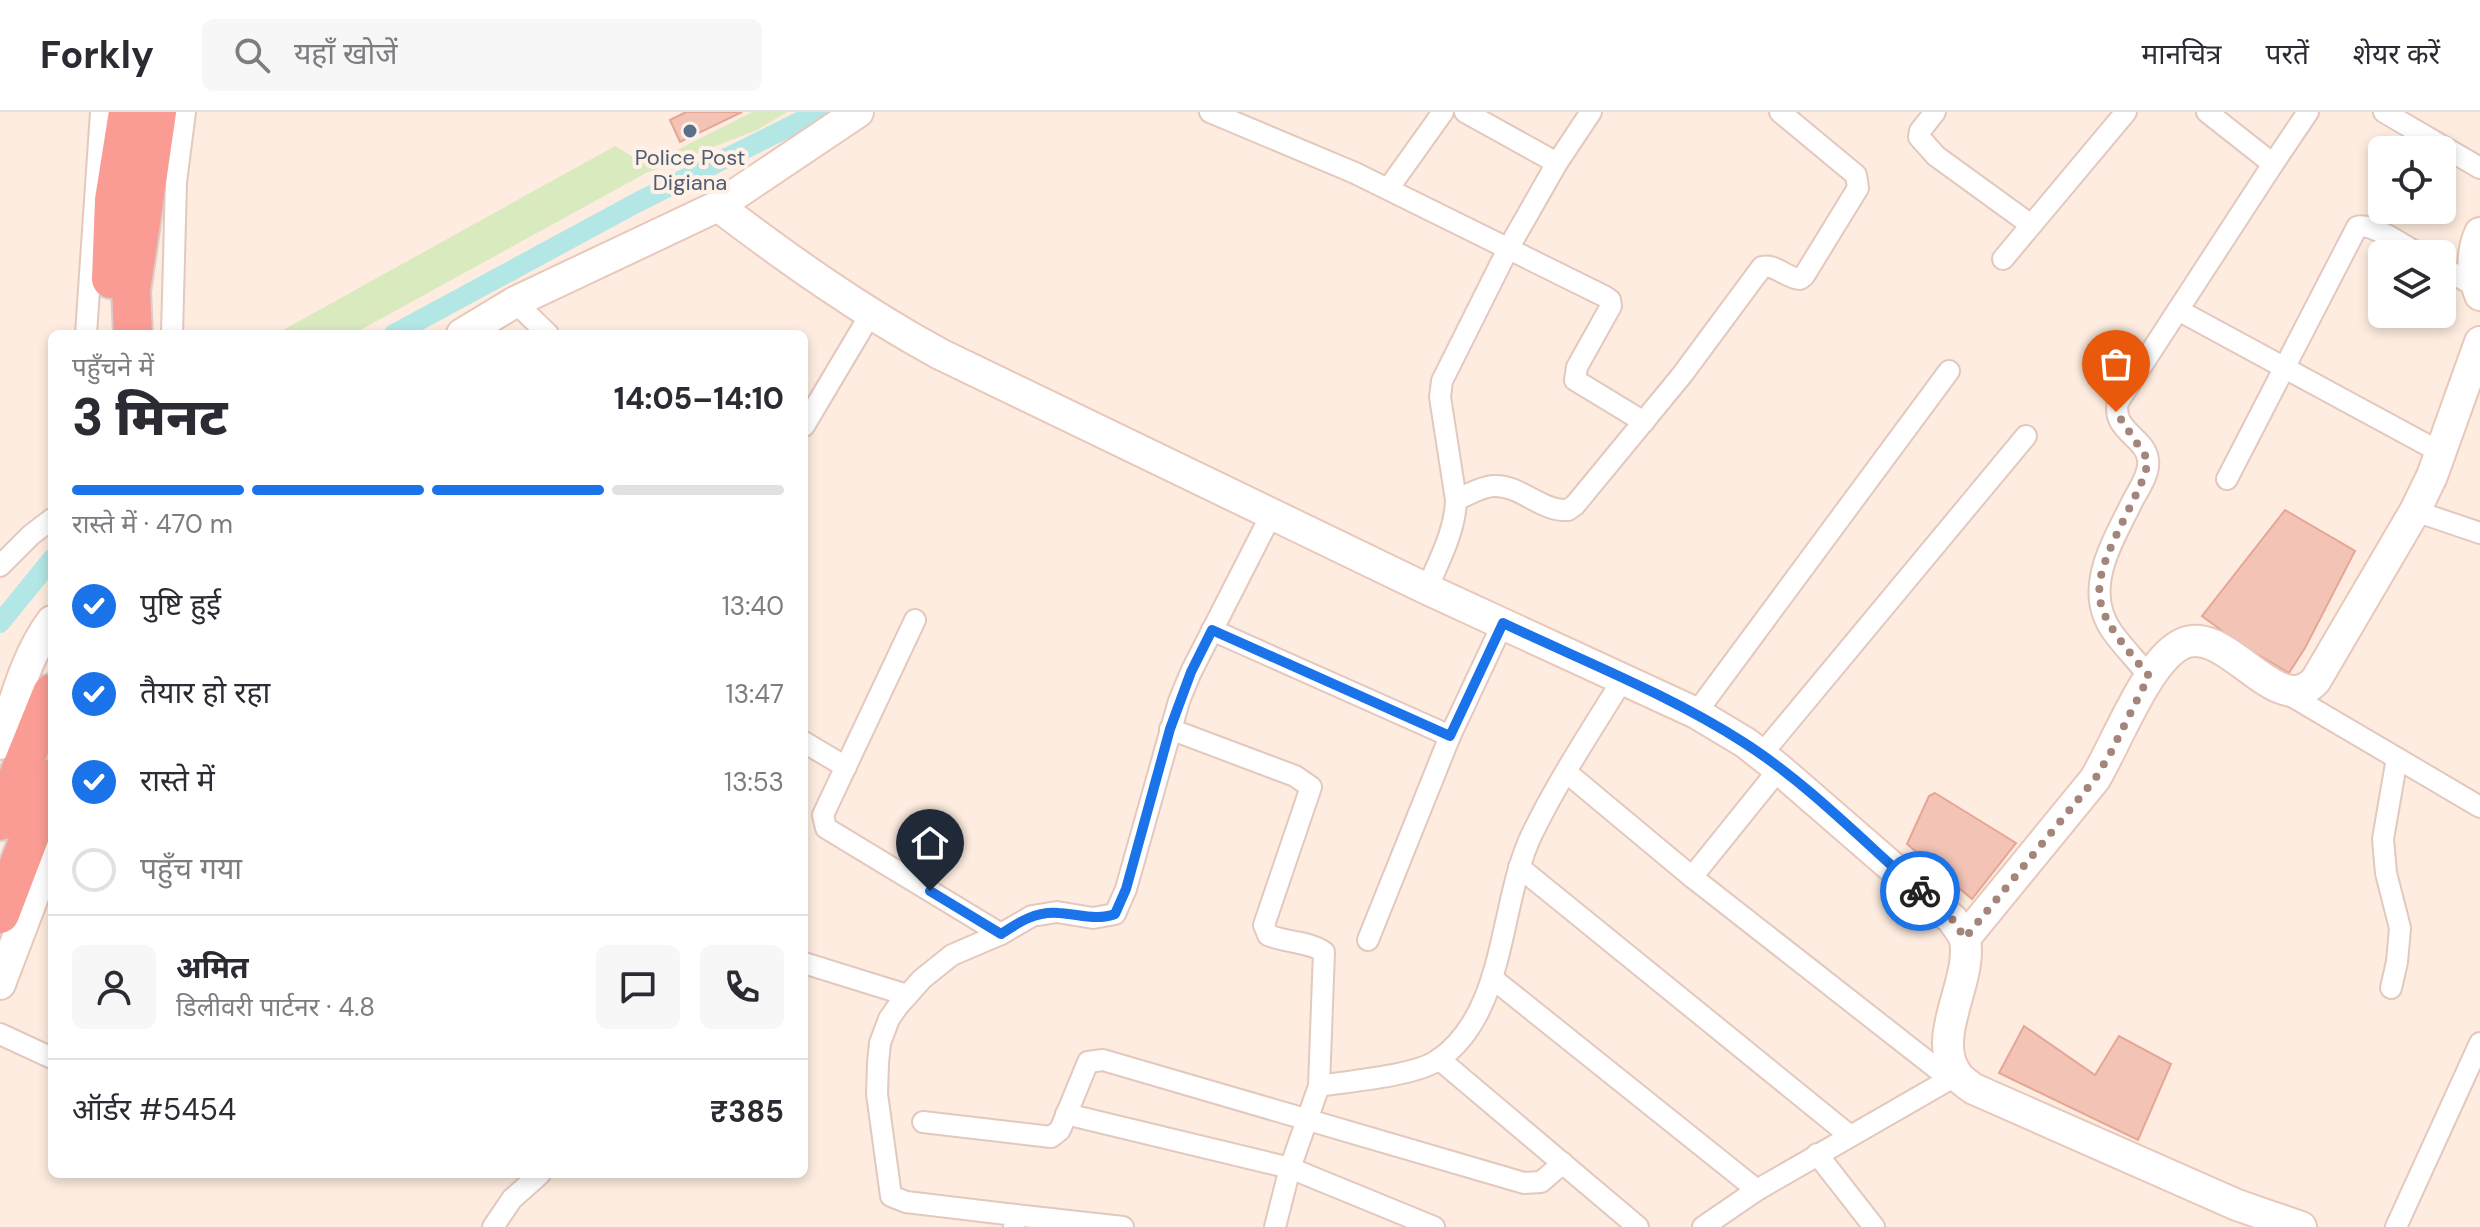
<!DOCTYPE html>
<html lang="hi">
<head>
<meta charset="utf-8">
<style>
  body { margin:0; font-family:"DM Sans","Noto Sans Devanagari",sans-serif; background:#f7f7f7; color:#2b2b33; height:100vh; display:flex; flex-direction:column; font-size:30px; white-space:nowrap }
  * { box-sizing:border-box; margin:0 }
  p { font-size:26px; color:#7c7c81 }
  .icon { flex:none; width:44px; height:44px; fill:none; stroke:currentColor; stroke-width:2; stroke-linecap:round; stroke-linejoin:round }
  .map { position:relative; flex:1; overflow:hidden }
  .drawer { position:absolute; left:48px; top:218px; width:760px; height:848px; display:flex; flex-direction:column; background:#fff; border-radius:12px; box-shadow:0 4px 12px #0003 }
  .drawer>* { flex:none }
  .buttons { position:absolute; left:2368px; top:24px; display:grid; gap:16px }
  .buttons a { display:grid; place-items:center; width:88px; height:88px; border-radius:12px; background:#fff; box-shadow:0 4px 12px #0003; font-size:40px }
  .pin { position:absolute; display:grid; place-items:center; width:68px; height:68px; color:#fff; margin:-82px -34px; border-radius:50% 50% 50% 0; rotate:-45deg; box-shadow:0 0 8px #0007 }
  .pin .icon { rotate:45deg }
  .courier { position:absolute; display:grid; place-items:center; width:80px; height:80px; margin:-40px; border:6px solid #1a73e8; border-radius:50%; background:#fff; color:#222; box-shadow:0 2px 10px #0007 }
  .head em { font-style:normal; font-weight:800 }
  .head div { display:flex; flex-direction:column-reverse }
  .head { display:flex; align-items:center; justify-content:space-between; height:136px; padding:0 24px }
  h1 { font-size:52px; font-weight:800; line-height:60px }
  .bar { display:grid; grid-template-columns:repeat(4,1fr); gap:12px 8px; align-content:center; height:96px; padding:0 24px }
  .bar i { height:10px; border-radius:6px; background:#e1e1e2 }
  .bar .selected { background:#1a73e8 }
  .bar p { grid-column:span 4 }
  .line { display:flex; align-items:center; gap:20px; padding:0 24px; border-top:2px solid #e1e1e2 }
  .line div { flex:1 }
  .round { display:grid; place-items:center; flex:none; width:84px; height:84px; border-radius:12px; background:#f7f7f7 }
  ol { padding:0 24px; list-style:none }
  li { display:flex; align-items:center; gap:24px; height:88px }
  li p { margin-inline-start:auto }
  li .icon { padding:8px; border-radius:50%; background:#1a73e8; color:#fff; stroke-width:4 }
  li:last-child { color:#7c7c81 }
  li i { width:44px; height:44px; border:4px solid #e1e1e2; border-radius:50% }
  header { display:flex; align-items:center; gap:48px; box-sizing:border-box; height:112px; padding:0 40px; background:#fff; border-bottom:2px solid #e1e1e2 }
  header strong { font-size:38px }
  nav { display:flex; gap:44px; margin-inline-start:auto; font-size:28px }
  .search { width:560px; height:72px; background:#f7f7f7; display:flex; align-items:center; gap:20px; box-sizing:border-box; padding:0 28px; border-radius:12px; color:#7c7c81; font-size:30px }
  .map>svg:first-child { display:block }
  .green { fill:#d8eabe }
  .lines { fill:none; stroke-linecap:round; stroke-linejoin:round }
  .canal { stroke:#b3e7e5; stroke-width:20 }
  .building { fill:#f3c3b6; stroke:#e6a695; stroke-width:2 }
  .street-casing { stroke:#e3c8be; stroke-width:24 }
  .secondary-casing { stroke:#e8c8bb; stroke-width:34 }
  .highway-casing { stroke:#d8cdcb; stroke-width:42 }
  .street { stroke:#fff; stroke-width:20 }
  .secondary { stroke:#fff; stroke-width:30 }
  .highway { stroke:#fa9c93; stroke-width:38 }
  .done { stroke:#a4857c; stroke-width:8; stroke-dasharray:0 14.4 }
  .route { stroke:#1a73e8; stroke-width:10 }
  .service-dot { fill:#5c6f8a; stroke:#fff1e6; stroke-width:3 }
  .labels { text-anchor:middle; stroke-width:8; stroke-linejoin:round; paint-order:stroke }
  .service-label { font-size:22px; fill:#4e5e75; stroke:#fff1e6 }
</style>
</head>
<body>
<header>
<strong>Forkly</strong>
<div class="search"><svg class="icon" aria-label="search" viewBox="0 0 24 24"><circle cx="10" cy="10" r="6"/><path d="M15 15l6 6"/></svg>यहाँ खोजें</div>
<nav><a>मानचित्र</a><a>परतें</a><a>शेयर करें</a></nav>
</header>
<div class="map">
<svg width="2480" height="1115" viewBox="0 0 2480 1115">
  <rect width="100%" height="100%" fill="#fdecdf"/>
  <path class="green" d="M752 0H787L757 18 646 61 353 222H276L615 34 633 45 673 40Z"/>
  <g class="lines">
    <g class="canal">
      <path d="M394 222 638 90 819 0"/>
      <path d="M0 511 52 447"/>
    </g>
  </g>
  <g class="building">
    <path d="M686 0H742L680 30 670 8Z"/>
    <path d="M2285 398 2355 439 2305 536 2289 561 2240 532 2202 504Z"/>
    <path d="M1935 681 2016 731 1972 787 1907 732 1929 684Z"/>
    <path d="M2024 914 2095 963 2119 924 2171 952 2138 1028 1999 961Z"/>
  </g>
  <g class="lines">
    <g class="street-casing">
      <g id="street">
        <path d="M1210 0 1355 61 1604 184 1610 188 1611 194 1577 255 1575 268 1644 310"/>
        <path d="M1465 0 1557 51"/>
        <path d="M1935 0 1920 19 1919 25 1936 44 2031 113"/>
        <path d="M2207 0 2273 52 2178 198 2440 340"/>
        <path d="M2384 0 2480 56"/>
        <path d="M2273 52 2308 0"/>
        <path d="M1388 77 1443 0"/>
        <path d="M2003 147 2126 0"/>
        <path d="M2442 155 2480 177"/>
        <path d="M515 190 548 222"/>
        <path d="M86 222 101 0"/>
        <path d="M172 222 176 70 185 0"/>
        <path d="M804 314 870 203"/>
        <path d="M2227 367 2357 115C2372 110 2404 134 2419 142"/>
        <path d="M1456 388C1468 383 1480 375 1493 374 1520 372 1541 400 1568 398L1575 393 1682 263 1762 155C1777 152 1785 166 1800 167L1804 164 1858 76 1856 63 1780 0"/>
        <path d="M2415 399 2480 421"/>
        <path d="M0 454 31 423 52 407"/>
        <path d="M1427 477C1439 448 1455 420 1456 388L1440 285 1442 269 1508 137 1557 51 1591 0"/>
        <path d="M915 508 823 703 826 716 1001 822"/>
        <path d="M1212 518 1450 624"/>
        <path d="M2149 564C2137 549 2124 536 2113 521 2081 477 2113 430 2133 388 2139 377 2150 361 2148 348 2146 325 2111 319 2118 290L2178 198"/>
        <path d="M2283 579 2480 695"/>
        <path d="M1696 601 1949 259"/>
        <path d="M1170 617 1295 664 1311 675 1264 813 1268 823C1286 831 1309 829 1324 840L1319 974"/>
        <path d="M804 630 846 655"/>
        <path d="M1761 643 2026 324"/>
        <path d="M1566 660 1692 765 1950 967"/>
        <path d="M1519 755 1849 1023"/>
        <path d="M1692 765 1779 657"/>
        <path d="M1368 828 1450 624 1503 511"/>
        <path d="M804 851 907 883"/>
        <path d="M1492 866 1757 1078"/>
        <path d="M2391 876 2397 850 2400 816 2386 761 2383 727 2397 646"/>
        <path d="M0 922 52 946"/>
        <path d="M1439 947 1638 1115"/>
        <path d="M1066 1002 1290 1056 1434 1115"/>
        <path d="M923 1010 1051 1025 1060 1018 1088 950 1103 948 1524 1071 1541 1070 1563 1051"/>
        <path d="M1817 1042 1874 1115"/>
        <path d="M1015 1103 1123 1115"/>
        <path d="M493 1115 512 1087 540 1062"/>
        <path d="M1014 1115 1015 1103 906 1090 891 1084 877 982 878 951 880 931 889 907 898 894 922 867 952 843 1001 822 1032 804 1057 800 1093 806 1115 802 1126 777 1179 589 1191 560 1272 401"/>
        <path d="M1275 1115 1290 1056 1319 974C1349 969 1415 964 1438 948 1508 900 1498 790 1533 720 1559 667 1592 617 1623 567"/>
        <path d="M1703 1115 1757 1078 1957 963"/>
        <path d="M2396 1115 2480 931"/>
      </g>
    </g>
    <g class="secondary-casing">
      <g id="secondary">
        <path d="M718 94C789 148 861 199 940 242L1427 477 1696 601 1746 631 1779 657 1952 807C1956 813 1963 821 1965 828 1973 868 1931 924 1956 961 1960 968 1968 973 1974 977L2237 1093 2301 1115"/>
        <path d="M2480 121C2471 141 2472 162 2480 183"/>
        <path d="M462 222 515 190 718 94 858 0"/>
        <path d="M0 632C15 591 25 545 52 509"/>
        <path d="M1965 826 2095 667C2117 630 2146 552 2180 533 2225 507 2277 612 2316 568L2415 399 2432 364 2480 230"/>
        <path d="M0 872 52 735"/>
      </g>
    </g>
    <g class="highway-casing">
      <g id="highway">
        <path d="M111 167 114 88 128 0"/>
        <path d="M133 222 131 179 157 0"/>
        <path d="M0 709 52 581"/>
        <path d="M0 802 52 666"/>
      </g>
    </g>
    <use href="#street" class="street"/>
    <use href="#secondary" class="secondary"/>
    <use href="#highway" class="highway"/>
  </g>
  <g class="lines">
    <path class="done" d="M1920 779 1952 807 1965 826 2095 667 2110 642 2149 564C2089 492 2085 485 2128 399 2136 382 2145 367 2148 348L2116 300"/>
    <path class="route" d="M930 779 1001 822C1019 810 1036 799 1059 801 1078 802 1097 809 1115 802L1126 777 1170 617 1191 560 1212 518 1450 624 1503 511C1583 549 1668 582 1743 630 1806 670 1863 729 1920 779"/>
  </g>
  <circle class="service-dot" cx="690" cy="19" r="8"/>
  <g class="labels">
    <g class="service-label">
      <text x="690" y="53">Police Post<tspan x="690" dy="25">Digiana</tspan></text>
    </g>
  </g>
</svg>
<div class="buttons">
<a><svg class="icon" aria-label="locate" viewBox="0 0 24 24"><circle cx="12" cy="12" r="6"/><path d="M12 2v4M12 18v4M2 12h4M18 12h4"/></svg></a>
<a><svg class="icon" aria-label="layers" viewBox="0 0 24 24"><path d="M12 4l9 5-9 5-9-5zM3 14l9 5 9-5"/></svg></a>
</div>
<div class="pin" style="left:2116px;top:300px;background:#ea580c"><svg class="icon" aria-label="bag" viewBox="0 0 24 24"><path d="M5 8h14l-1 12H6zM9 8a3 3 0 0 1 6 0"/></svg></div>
<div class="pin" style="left:930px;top:779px;background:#1f2937"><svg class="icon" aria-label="home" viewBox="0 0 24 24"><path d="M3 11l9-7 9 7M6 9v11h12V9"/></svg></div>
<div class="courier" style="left:1920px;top:779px"><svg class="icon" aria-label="bike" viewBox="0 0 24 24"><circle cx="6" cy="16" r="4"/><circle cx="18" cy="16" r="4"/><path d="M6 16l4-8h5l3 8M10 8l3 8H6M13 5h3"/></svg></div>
<section class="drawer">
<div class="head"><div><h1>3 मिनट</h1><p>पहुँचने में</p></div><em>14:05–14:10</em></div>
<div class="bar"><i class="selected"></i><i class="selected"></i><i class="selected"></i><i></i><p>रास्ते में · 470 m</p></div>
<ol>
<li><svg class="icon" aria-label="check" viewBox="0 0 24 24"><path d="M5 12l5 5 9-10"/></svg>पुष्टि हुई<p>13:40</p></li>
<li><svg class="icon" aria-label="check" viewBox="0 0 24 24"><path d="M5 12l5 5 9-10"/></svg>तैयार हो रहा<p>13:47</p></li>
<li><svg class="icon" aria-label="check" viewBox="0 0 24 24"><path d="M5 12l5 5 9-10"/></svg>रास्ते में<p>13:53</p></li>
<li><i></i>पहुँच गया</li>
</ol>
<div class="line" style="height:144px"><a class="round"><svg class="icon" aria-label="person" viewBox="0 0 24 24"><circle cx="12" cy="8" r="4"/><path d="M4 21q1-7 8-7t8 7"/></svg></a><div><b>अमित</b><p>डिलीवरी पार्टनर · 4.8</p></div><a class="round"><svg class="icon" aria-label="chat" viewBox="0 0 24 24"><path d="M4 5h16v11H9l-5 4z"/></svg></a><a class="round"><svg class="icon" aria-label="phone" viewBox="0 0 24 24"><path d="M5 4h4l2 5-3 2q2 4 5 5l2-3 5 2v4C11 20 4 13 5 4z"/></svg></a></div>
<div class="line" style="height:104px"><div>ऑर्डर #5454</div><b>₹385</b></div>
</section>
</div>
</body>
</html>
